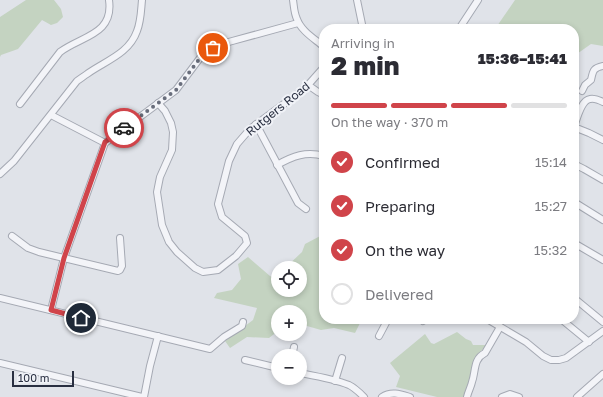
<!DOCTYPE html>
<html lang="en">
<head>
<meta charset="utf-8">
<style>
  body { margin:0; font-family:"Golos Text",sans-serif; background:#f7f7f7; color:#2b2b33; height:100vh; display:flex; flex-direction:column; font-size:15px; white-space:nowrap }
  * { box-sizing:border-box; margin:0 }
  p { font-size:13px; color:#7c7c81 }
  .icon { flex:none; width:22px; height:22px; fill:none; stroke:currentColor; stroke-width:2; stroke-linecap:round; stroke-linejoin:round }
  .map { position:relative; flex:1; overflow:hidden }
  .drawer { position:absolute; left:319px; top:24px; width:260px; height:300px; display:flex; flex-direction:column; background:#fff; border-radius:16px; box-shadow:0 2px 6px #0003 }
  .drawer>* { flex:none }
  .fabs { position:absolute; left:271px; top:261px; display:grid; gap:8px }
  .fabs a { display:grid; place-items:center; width:36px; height:36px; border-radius:50%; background:#fff; box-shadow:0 2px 6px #0003; font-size:20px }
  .scale { position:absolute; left:12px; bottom:10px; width:62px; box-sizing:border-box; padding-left:4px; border:2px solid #292f41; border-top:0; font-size:11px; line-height:14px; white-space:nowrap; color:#292f41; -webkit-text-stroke:3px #f0f2f7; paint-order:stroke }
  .pin { position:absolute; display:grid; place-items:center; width:34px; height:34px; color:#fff; margin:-17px; border:2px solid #fff; border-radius:50%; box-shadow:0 1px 4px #0007 }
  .courier { position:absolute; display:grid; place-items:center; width:40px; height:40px; margin:-20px; border:3px solid #d0444a; border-radius:50%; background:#fff; color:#222; box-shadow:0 1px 5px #0007 }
  .summary em { font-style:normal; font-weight:800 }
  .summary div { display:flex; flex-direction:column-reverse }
  .summary { display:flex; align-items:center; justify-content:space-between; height:68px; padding:0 12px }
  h1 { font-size:26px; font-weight:800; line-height:30px }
  .bar { display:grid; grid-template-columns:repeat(4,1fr); gap:6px 4px; align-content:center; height:48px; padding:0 12px }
  .bar i { height:5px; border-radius:3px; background:#e1e1e2 }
  .bar .active { background:#d0444a }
  .bar p { grid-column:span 4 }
  ol { padding:0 12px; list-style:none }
  li { display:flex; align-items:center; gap:12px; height:44px }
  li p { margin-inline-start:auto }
  li .icon { padding:4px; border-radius:50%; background:#d0444a; color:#fff; stroke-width:4 }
  li:last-child { color:#7c7c81 }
  li i { width:22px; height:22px; border:2px solid #e1e1e2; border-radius:50% }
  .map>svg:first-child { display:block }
  .green { fill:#c4d3c1 }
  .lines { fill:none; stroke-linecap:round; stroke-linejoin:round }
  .minor-casing { stroke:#a5a9b3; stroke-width:8 }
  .minor { stroke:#f3f4f8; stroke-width:6 }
  .done { stroke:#696e7c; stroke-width:4; stroke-dasharray:0 7.2 }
  .route { stroke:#d0444a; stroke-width:5 }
  .labels { text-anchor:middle; stroke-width:4; stroke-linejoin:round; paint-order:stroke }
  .street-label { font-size:12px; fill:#292f41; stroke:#f0f2f7 }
</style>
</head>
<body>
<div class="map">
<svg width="603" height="397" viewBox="0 0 603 397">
  <rect width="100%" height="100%" fill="#e0e3e9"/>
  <g class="green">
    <path d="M26 0H54L61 9 63 17 57 23 51 25 42 20 18 49 1 55 0 57V17Z"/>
    <path d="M515 0H603V46L591 44 574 56V29H495Z"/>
    <path d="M324 234V319H362L355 333 334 328 321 330 300 324V312H278V331L269 338 247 337 230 348 225 341 253 320 257 308 214 298 217 293 232 290 241 279 238 264 248 257 270 276 274 278 278 275V290H300V268H285L302 252 305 244Z"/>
    <path d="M457 332 466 339 471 341 473 345H485V347L478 354 474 361 471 380 464 397H437L396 387 400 376 390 363 425 334 431 343 434 344Z"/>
  </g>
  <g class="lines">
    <g class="minor-casing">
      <g id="minor">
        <path d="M293 0C294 6 294 13 297 19 301 31 315 39 324 47"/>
        <path d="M357 0 363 29"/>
        <path d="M459 29 478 0"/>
        <path d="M308 85 318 92 324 95"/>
        <path d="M582 91 585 85 591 80C593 71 593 68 603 66"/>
        <path d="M158 103 165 111 171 123 173 132 172 150 160 177 157 192 162 225 169 242 177 252 195 268 203 272 218 270 236 256 247 243 245 236 222 217 218 204 229 161 237 144 250 129 300 92 308 85 324 67"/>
        <path d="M20 104 60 52C81 36 114 35 109 0"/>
        <path d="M51 115 105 143"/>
        <path d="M256 124 298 203 306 209"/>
        <path d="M574 127C577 119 581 100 590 99 594 98 599 100 603 102"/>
        <path d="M574 127 589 133 603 140"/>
        <path d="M574 164 584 169 603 180"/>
        <path d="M277 165C293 156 306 151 324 156"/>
        <path d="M0 174 14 161 77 81C80 79 84 76 87 74 105 61 129 54 137 31 141 21 141 10 142 0"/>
        <path d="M574 202 603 220"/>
        <path d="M12 236 28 248 39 252 118 271 120 270 122 266 120 238"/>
        <path d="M574 243 603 260"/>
        <path d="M0 298 210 349 224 337 242 326 243 322"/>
        <path d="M574 298 603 322"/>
        <path d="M51 310 64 258 105 143 176 90 200 58 213 49 225 43 298 23"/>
        <path d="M487 319 526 342 543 356 551 360H559L566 358 603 331"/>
        <path d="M561 319 589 342"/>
        <path d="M423 321 426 319"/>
        <path d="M379 336 388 319"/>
        <path d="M292 356 294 347"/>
        <path d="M245 360 278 368"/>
        <path d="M0 363 142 397"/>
        <path d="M300 373C316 376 334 379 349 385 355 388 360 393 364 397"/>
        <path d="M335 381 342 358"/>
        <path d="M144 397 150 366 158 336"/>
        <path d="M382 397C391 391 400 394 410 397"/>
        <path d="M467 397C468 392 471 387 472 382 476 371 473 359 485 353L500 327"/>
        <path d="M502 397 510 394 519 397"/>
        <path d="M577 397 603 374"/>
      </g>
    </g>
    <use href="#minor" class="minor"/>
  </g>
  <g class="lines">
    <path class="done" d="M124 128 176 90 200 58 213 48"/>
    <path class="route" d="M81 318 51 310 64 258 105 142 124 128"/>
  </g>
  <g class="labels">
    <g class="street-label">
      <text transform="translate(278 109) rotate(-39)" y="4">Rutgers Road</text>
    </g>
  </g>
</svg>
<div class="fabs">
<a><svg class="icon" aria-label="locate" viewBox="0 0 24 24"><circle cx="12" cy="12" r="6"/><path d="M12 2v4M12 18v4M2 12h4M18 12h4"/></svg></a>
<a>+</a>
<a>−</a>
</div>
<div class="scale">100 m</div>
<div class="pin" style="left:213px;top:48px;background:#ea580c"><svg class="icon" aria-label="bag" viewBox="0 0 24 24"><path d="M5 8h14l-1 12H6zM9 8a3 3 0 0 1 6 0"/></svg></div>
<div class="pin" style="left:81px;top:318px;background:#1f2937"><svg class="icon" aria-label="home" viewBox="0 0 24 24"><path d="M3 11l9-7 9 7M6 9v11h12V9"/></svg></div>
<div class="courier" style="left:124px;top:128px"><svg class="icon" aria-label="car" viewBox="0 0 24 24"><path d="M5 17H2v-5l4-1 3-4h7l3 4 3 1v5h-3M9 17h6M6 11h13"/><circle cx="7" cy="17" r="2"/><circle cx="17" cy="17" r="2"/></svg></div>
<section class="drawer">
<div class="summary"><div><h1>2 min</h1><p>Arriving in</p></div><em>15:36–15:41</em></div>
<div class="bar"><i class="active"></i><i class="active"></i><i class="active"></i><i></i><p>On the way · 370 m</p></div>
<ol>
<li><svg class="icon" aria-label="check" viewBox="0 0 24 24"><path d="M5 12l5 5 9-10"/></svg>Confirmed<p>15:14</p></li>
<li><svg class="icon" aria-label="check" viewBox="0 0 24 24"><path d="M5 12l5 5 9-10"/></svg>Preparing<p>15:27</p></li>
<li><svg class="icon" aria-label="check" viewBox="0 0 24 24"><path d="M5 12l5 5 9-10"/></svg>On the way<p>15:32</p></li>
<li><i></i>Delivered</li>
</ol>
</section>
</div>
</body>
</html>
